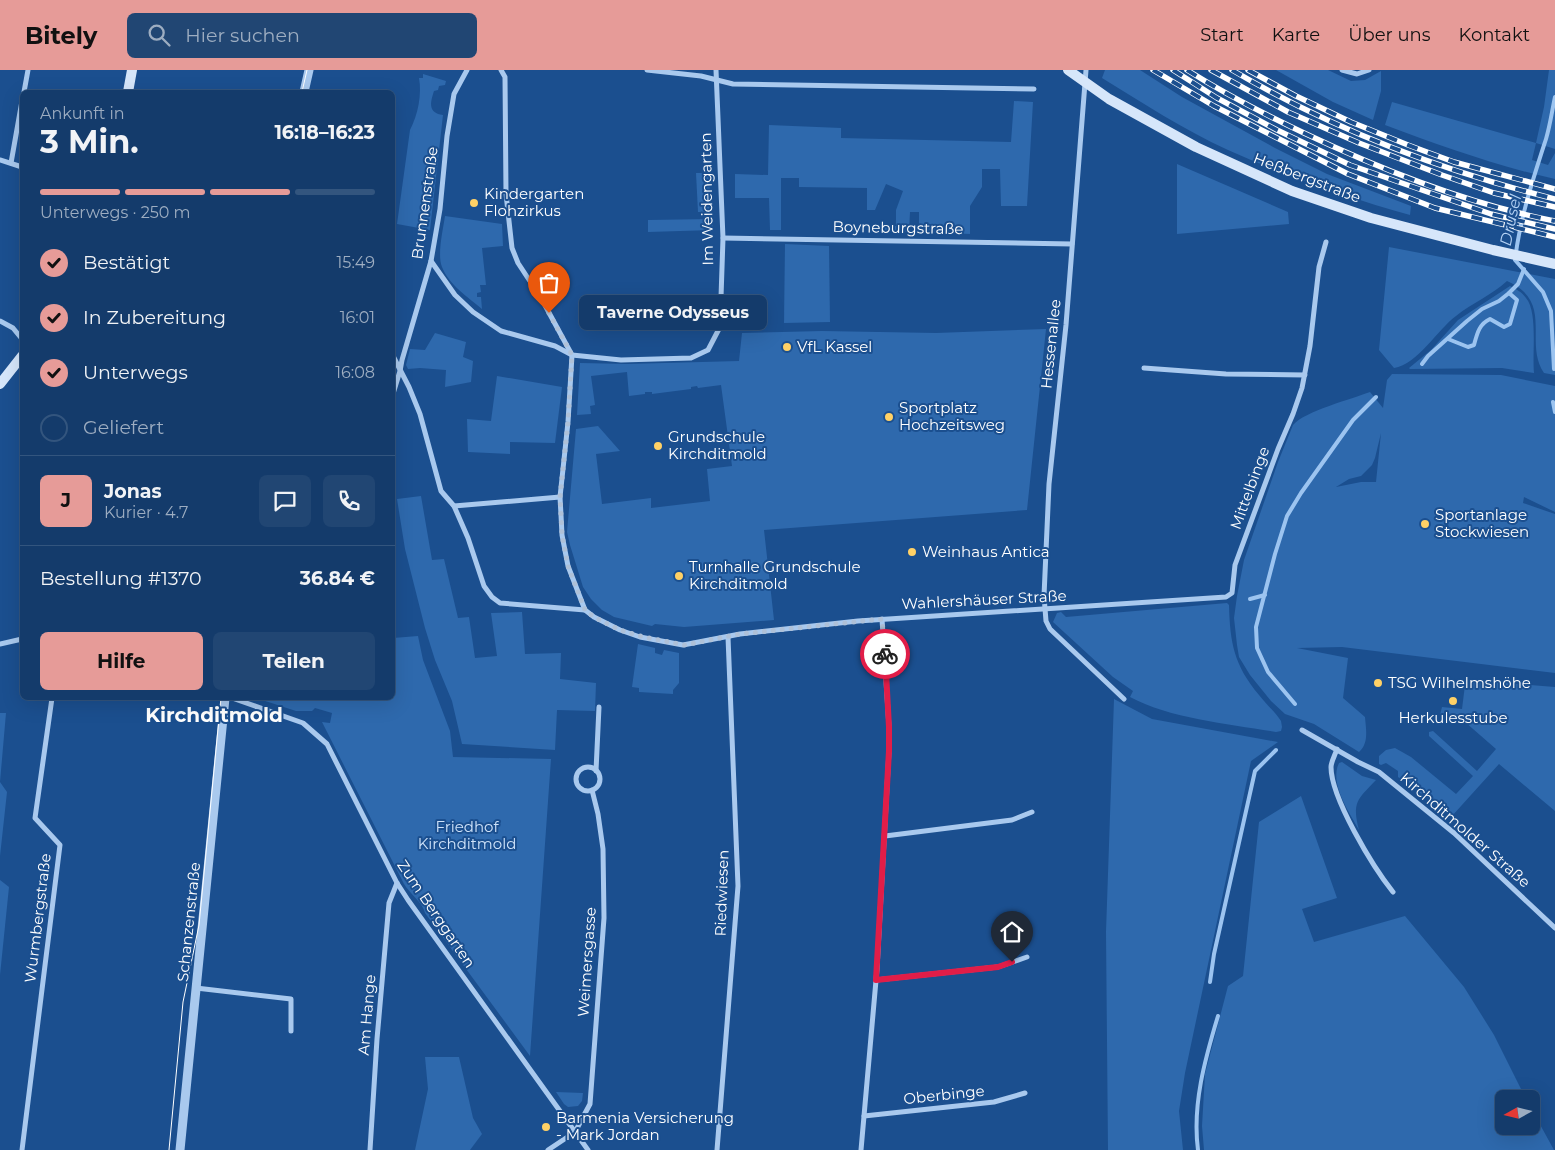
<!DOCTYPE html>
<html lang="de">
<head>
<meta charset="utf-8">
<style>
  body { margin:0; font-family:Montserrat,sans-serif; background:#214673; color:#f1f3f6; height:100vh; display:flex; flex-direction:column; font-size:19px; white-space:nowrap }
  * { box-sizing:border-box; margin:0 }
  p { font-size:16px; color:#9dadc1 }
  .icon { flex:none; width:28px; height:28px; fill:none; stroke:currentColor; stroke-width:2; stroke-linecap:round; stroke-linejoin:round }
  .map { position:relative; flex:1; overflow:hidden }
  .panel { position:absolute; left:20px; top:20px; width:375px; height:610px; display:flex; flex-direction:column; background:#143b6b; border-radius:8px; box-shadow:0 5px 20px #0002,0 0 0 1px #33557e }
  .panel>* { flex:none }
  .needle { width:32px; rotate:262deg }
  .buttons { position:absolute; left:1495px; top:1020px; display:grid; gap:10px }
  .buttons a { display:grid; place-items:center; width:45px; height:45px; border-radius:8px; background:#143b6b; box-shadow:0 5px 20px #0002,0 0 0 1px #33557e; font-size:25px }
  .pin { position:absolute; display:grid; place-items:center; width:42px; height:42px; color:#fff; margin:-51px -21px; border-radius:50% 50% 50% 0; rotate:-45deg; box-shadow:0 0 5px #0007 }
  .pin .icon { rotate:45deg }
  .courier { position:absolute; display:grid; place-items:center; width:50px; height:50px; margin:-25px; border:4px solid #e11d48; border-radius:50%; background:#fff; color:#222; box-shadow:0 1px 6px #0007 }
  .bubble { position:absolute; height:35px; border-radius:8px; background:#143b6b; box-shadow:0 5px 20px #0002,0 0 0 1px #33557e; font-size:16px; font-weight:700; line-height:35px; text-align:center }
  .overview em { font-style:normal; font-weight:700 }
  .overview div { display:flex; flex-direction:column-reverse }
  .overview { display:flex; align-items:center; justify-content:space-between; height:85px; padding:0 20px }
  h1 { font-size:32px; font-weight:700; line-height:38px }
  .bar { display:grid; grid-template-columns:repeat(4,1fr); gap:8px 5px; align-content:center; height:60px; padding:0 20px }
  .bar i { height:6px; border-radius:4px; background:#33557e }
  .bar .on { background:#e69b98 }
  .bar p { grid-column:span 4 }
  .line { display:flex; align-items:center; gap:12px; padding:0 20px; border-top:1px solid #33557e }
  .line div { flex:1 }
  .round { display:grid; place-items:center; flex:none; width:52px; height:52px; border-radius:8px; background:#214673 }
  ol { padding:0 20px; list-style:none }
  li { display:flex; align-items:center; gap:15px; height:55px }
  li p { margin-inline-start:auto }
  li .icon { padding:5px; border-radius:50%; background:#e69b98; color:#111; stroke-width:4 }
  li:last-child { color:#9dadc1 }
  li i { width:28px; height:28px; border:2px solid #33557e; border-radius:50% }
  .primary-button { display:flex; gap:10px; margin-top:auto; padding:10px 20px }
  .primary-button a { flex:1; height:58px; border-radius:8px; background:#e69b98; color:#111; font-size:20px; font-weight:700; line-height:58px; text-align:center }
  .primary-button a+a { background:#214673; color:#f1f3f6 }
  header { display:flex; align-items:center; gap:30px; box-sizing:border-box; height:70px; padding:0 25px; background:#e69b98; color:#111 }
  header strong { font-size:24px }
  nav { display:flex; gap:28px; margin-inline-start:auto; font-size:18px }
  .search { width:350px; height:45px; background:#214673; display:flex; align-items:center; gap:12px; box-sizing:border-box; padding:0 18px; border-radius:8px; color:#9dadc1; font-size:19px }
  .map>svg:first-child { display:block }
  .green { fill:#2e69ad; fill-rule:evenodd }
  .lines { fill:none; stroke-linecap:round; stroke-linejoin:round }
  .stream { stroke:#9cc4f0; stroke-width:4 }
  .minor { stroke:#a9c9ee; stroke-width:5 }
  .tertiary { stroke:#a9c9ee; stroke-width:9 }
  .secondary { stroke:#d6e6fa; stroke-width:10 }
  .tram { stroke:#fff; stroke-width:1 }
  .rail-casing { stroke:#fff; stroke-width:5.5 }
  .rail { stroke:#1b4f8f; stroke-width:4; stroke-dasharray:11; stroke-linecap:butt }
  .done { stroke:#afc1d8; stroke-width:5; stroke-dasharray:0 9 }
  .route { stroke:#e11d48; stroke-width:6 }
  .poi-dot { fill:#ffd166; stroke:#1b4f8f; stroke-width:2 }
  .labels { text-anchor:middle; stroke-width:4; stroke-linejoin:round; paint-order:stroke }
  .street-label { font-size:15px; fill:#fff; stroke:#1b4f8f }
  .poi-label { font-size:15px; fill:#fff; stroke:#1b4f8f; text-anchor:start }
  .park-label { font-size:15px; fill:#cfe3fa; stroke:#1b4f8f }
  .water-label { font-size:16px; font-style:italic; fill:#b5d3f5; stroke:#1b4f8f }
  .district-label { font-size:20px; font-weight:bold; fill:#fff; stroke:#1b4f8f }
</style>
</head>
<body>
<header>
<strong>Bitely</strong>
<div class="search"><svg class="icon" aria-label="search" viewBox="0 0 24 24"><circle cx="10" cy="10" r="6"/><path d="M15 15l6 6"/></svg>Hier suchen</div>
<nav><a>Start</a><a>Karte</a><a>Über uns</a><a>Kontakt</a></nav>
</header>
<div class="map">
<svg width="1555" height="1080" viewBox="0 0 1555 1080">
  <rect width="100%" height="100%" fill="#1b4f8f"/>
  <g class="green">
    <path d="M1105 0H1140L1182 27 1275 78 1327 104 1411 136 1410 145C1348 128 1286 106 1228 80 1184 60 1143 33 1102 8Z"/>
    <path d="M1276 0H1328L1351 11 1365 10 1381 1V21L1373 50 1333 32Z"/>
    <path d="M1549 0H1555V79L1536 73 1532 90 1548 95 1555 83V109C1497 96 1441 76 1385 55L1392 32 1536 73 1544 37Z"/>
    <path d="M423 4 446 11 445 15 439 16 438 20 434 21C430 33 428 43 443 45L430 160 397 154 410 60C418 45 422 24 419 8H423Z"/>
    <path d="M1014 31 1033 32 1027 136H1001L1000 99H982V117L970 136V164L919 162V142H910L909 162 879 161V156H896V140L903 121 886 114 875 140H867V118L799 117V108H781V160H770L769 128H735V104L768 105 769 55 841 58V68L1011 72Z"/>
    <path d="M1177 94 1288 142 1289 154 1177 164Z"/>
    <path d="M696 103H709L711 142H698Z"/>
    <path d="M445 146 502 154 503 176 482 178 486 215H480L481 222 477 223V227H481L482 239C468 227 449 215 442 197 437 185 443 160 445 146Z"/>
    <path d="M712 149 713 160 648 162V150Z"/>
    <path d="M785 174 829 176 830 252 784 253Z"/>
    <path d="M1389 177 1555 209V305L1544 303C1523 272 1555 232 1507 211 1492 225 1472 233 1456 246 1437 260 1418 294 1394 298L1379 280Z"/>
    <path d="M1510 216C1516 219 1522 222 1526 228 1538 242 1532 283 1534 303L1502 298 1410 299 1409 298 1431 280 1458 250Z"/>
    <path d="M1046 259 1027 440 764 460 774 550 684 557 655 554 652 556 614 547 602 540 591 529 583 517 570 475 567 462 576 359 598 356 620 381 596 384 602 434 651 428V438L710 431 707 399 732 396 721 315 698 318 697 316 691 317V319L652 324V322H645V324L629 326 627 302 591 306 595 335 590 336 591 344 577 345 580 293 627 294 739 291 742 263 822 261 936 263Z"/>
    <path d="M435 263 466 272 463 287 473 291 471 312 445 317 446 300 420 298 408 299 406 295 410 279 425 280Z"/>
    <path d="M1392 304 1501 305 1555 316V442L1524 427 1523 433 1555 444V603L1342 577 1297 578 1348 588 1343 628 1365 647C1366 660 1369 673 1359 682L1314 654 1285 644 1271 631 1250 605 1239 587 1237 575 1234 548 1237 526 1244 490 1278 392 1293 355C1305 341 1352 329 1370 322L1383 338 1387 310ZM1381 363 1376 412H1361L1336 417 1349 409 1361 406 1372 395 1375 388Z"/>
    <path d="M497 306 562 317 555 373 510 372V384L468 382 467 349 491 351Z"/>
    <path d="M421 426 432 490 444 489 458 548 469 547 475 588 497 586 491 543 522 542 525 584 561 583 560 609 596 613 595 641 557 640 555 680 462 674 452 631 435 590 425 558 405 479 397 429Z"/>
    <path d="M1227 533 1229 535C1230 573 1234 595 1259 625 1266 634 1275 642 1281 651L1282 657 1281 661 1276 662C1230 654 1171 649 1130 627L1133 621 1113 607 1053 552 1057 543 1061 542 1066 547Z"/>
    <path d="M418 566 423 590 450 661 453 687 551 689 530 986 425 843C423 833 410 824 404 814L322 652 330 653 332 643 315 638 312 641H296L256 628H392L393 568Z"/>
    <path d="M638 574 655 578V583L662 585 664 580 679 583V613L673 620V624L639 622V618L632 617Z"/>
    <path d="M1480 611 1555 617V741L1499 694 1452 746 1398 707V701L1386 693 1381 695 1379 694V686L1386 680 1395 678 1411 687 1456 724 1473 706 1429 666V662L1433 661 1477 701 1496 679 1465 652 1440 645 1442 637 1462 639 1465 615Z"/>
    <path d="M1114 629 1152 649 1278 672 1251 691 1185 1003 1179 1041 1183 1080H1108L1106 862Z"/>
    <path d="M0 643H6L0 712 7 722 0 786Z"/>
    <path d="M1342 692 1362 706 1376 710C1357 730 1352 732 1359 760 1349 742 1329 713 1339 693Z"/>
    <path d="M1301 726 1337 828 1302 839 1314 872 1405 846 1464 917 1494 965 1526 1029H1504V1056H1531V1038L1554 1080H1204L1202 1056 1205 1004 1228 916 1243 906 1259 752Z"/>
    <path d="M0 810 9 817 0 905Z"/>
    <path d="M425 987H459L473 1048 482 1064 470 1080H415L428 1019Z"/>
    <path d="M556 1022 583 1023 582 1031 578 1036 568 1037 564 1034Z"/>
  </g>
  <g class="lines">
    <g class="stream">
      <path d="M1448 269 1468 277 1474 275C1477 264 1479 254 1490 249L1504 257 1510 254 1517 230 1509 223"/>
      <path d="M1422 294 1428 286 1467 251 1482 239 1499 231 1509 223 1518 214 1524 199"/>
      <path d="M1554 299 1551 241 1543 222 1515 190C1520 148 1533 109 1546 69 1550 56 1552 41 1555 27"/>
      <path d="M1553 332 1555 342"/>
      <path d="M1250 529 1265 525"/>
      <path d="M1295 634 1268 602 1257 578 1256 557 1275 484 1287 446 1301 423 1353 350 1376 327"/>
      <path d="M1210 912 1214 884 1255 701 1276 680"/>
      <path d="M1198 1080C1192 1035 1205 989 1218 946"/>
    </g>
    <g class="minor">
      <path d="M501 0 505 7 506 124 512 178 518 193 541 228 572 285 568 352 560 427 561 445 562 465 568 496 585 540"/>
      <path d="M647 0 701 6 733 14 1034 19"/>
      <path d="M1086 0 1066 255 1049 414 1044 526 1046 551 1050 559 1124 629"/>
      <path d="M1342 0 1357 4 1369 0"/>
      <path d="M24 22 28 0"/>
      <path d="M0 90 22 97"/>
      <path d="M11 93 22 31"/>
      <path d="M723 168 1072 174"/>
      <path d="M431 191 455 225 473 242 501 261 555 276 572 285 621 290 691 288 708 280 720 257 723 168 716 0"/>
      <path d="M0 251 13 258 22 269"/>
      <path d="M392 284 409 317 420 344 441 421 454 436 468 468 484 516 492 527 500 533 585 540 594 547 620 560 640 567 683 575 740 564 858 551 1226 527 1232 523 1235 495 1278 379 1293 344 1302 318 1310 276 1319 197 1326 172"/>
      <path d="M1144 298 1226 304 1305 305"/>
      <path d="M392 327 400 301 402 290 431 191 440 139 447 66 454 24 467 0"/>
      <path d="M454 436 560 427"/>
      <path d="M0 574 22 569"/>
      <path d="M232 628 303 653 327 674 397 813 408 830 588 1080"/>
      <path d="M1302 660 1358 692 1379 702 1454 763 1555 858"/>
      <path d="M1337 679C1335 685 1331 692 1331 697 1331 728 1373 797 1393 822"/>
      <circle cx="588" cy="709" r="12"/>
      <path d="M596 701 599 637"/>
      <path d="M885 766 1012 750 1032 742"/>
      <path d="M876 910 998 897 1027 887"/>
      <path d="M196 918 291 929V961"/>
      <path d="M864 1046 994 1032 1025 1023"/>
      <path d="M22 1080 60 775 35 748 52 628"/>
      <path d="M370 1080 377 969 389 833 397 813"/>
      <path d="M548 1080 575 1062 590 1034 604 848 603 779 598 744 592 720"/>
      <path d="M717 1080 738 816 728 567"/>
      <path d="M861 1080 877 899 889 681V657L882 549"/>
    </g>
    <g class="tertiary">
      <path d="M304 22 309 0"/>
      <path d="M180 1080 225 628"/>
    </g>
    <g class="secondary">
      <path d="M1068 0 1109 29 1196 77 1292 121 1371 148 1493 180 1555 194"/>
      <path d="M128 22 132 0"/>
      <path d="M0 314 22 286"/>
    </g>
    <g class="tram">
      <path d="M302 22 307 0"/>
      <path d="M169 1080 183 932 199 855 221 628"/>
    </g>
    <g class="rail-casing">
      <g id="rail">
        <path d="M1153 0 1214 36 1348 104 1435 138 1555 167"/>
        <path d="M1173 0 1217 28 1277 60 1350 95 1491 144 1555 159"/>
        <path d="M1187 0C1225 24 1264 44 1304 63 1384 101 1468 134 1555 151"/>
        <path d="M1211 0 1288 42 1359 73 1442 105 1494 123 1555 137"/>
        <path d="M1232 0C1332 59 1442 101 1555 129"/>
        <path d="M1248 0 1296 26 1351 52 1408 75 1454 92 1555 119"/>
      </g>
    </g>
    <use href="#rail" class="rail"/>
  </g>
  <g class="lines">
    <path class="done" d="M549 243 572 285 568 352 560 427 561 445 562 465 568 496 585 540 594 547 620 560 640 566 684 575 740 564 882 549 885 584"/>
    <path class="route" d="M885 584 889 657V681L876 910 998 897 1012 892"/>
  </g>
  <g class="poi-dot">
    <circle cx="474" cy="133" r="5"/>
    <circle cx="787" cy="277" r="5"/>
    <circle cx="889" cy="347" r="5"/>
    <circle cx="658" cy="376" r="5"/>
    <circle cx="1425" cy="454" r="5"/>
    <circle cx="912" cy="482" r="5"/>
    <circle cx="679" cy="506" r="5"/>
    <circle cx="1378" cy="613" r="5"/>
    <circle cx="1453" cy="631" r="5"/>
    <circle cx="546" cy="1057" r="5"/>
  </g>
  <g class="labels">
    <g class="street-label">
      <text transform="translate(1307 108) rotate(21)" y="5">Heßbergstraße</text>
      <text transform="translate(707 129) rotate(-91)" y="5">Im Weidengarten</text>
      <text transform="translate(425 133) rotate(-82)" y="5">Brunnenstraße</text>
      <text transform="translate(898 158) rotate(1)" y="5">Boyneburgstraße</text>
      <text transform="translate(1051 274) rotate(-84)" y="5">Hessenallee</text>
      <text transform="translate(1250 418) rotate(-70)" y="5">Mittelbinge</text>
      <text transform="translate(984 530) rotate(-3)" y="5">Wahlershäuser Straße</text>
      <text transform="translate(1465 760) rotate(41)" y="5">Kirchditmolder Straße</text>
      <text transform="translate(722 823) rotate(-88)" y="5">Riedwiesen</text>
      <text transform="translate(436 844) rotate(56)" y="5">Zum Berggarten</text>
      <text transform="translate(38 848) rotate(-83)" y="5">Wurmbergstraße</text>
      <text transform="translate(189 852) rotate(-84)" y="5">Schanzenstraße</text>
      <text transform="translate(587 892) rotate(-86)" y="5">Weimersgasse</text>
      <text transform="translate(367 945) rotate(-85)" y="5">Am Hange</text>
      <text transform="translate(944 1025) rotate(-6)" y="5">Oberbinge</text>
    </g>
    <g class="poi-label">
      <text x="484" y="129">Kindergarten<tspan x="484" dy="17">Flohzirkus</tspan></text>
      <text x="797" y="282">VfL Kassel</text>
      <text x="899" y="343">Sportplatz<tspan x="899" dy="17">Hochzeitsweg</tspan></text>
      <text x="668" y="372">Grundschule<tspan x="668" dy="17">Kirchditmold</tspan></text>
      <text x="1435" y="450">Sportanlage<tspan x="1435" dy="17">Stockwiesen</tspan></text>
      <text x="922" y="487">Weinhaus Antica</text>
      <text x="689" y="502">Turnhalle Grundschule<tspan x="689" dy="17">Kirchditmold</tspan></text>
      <text x="1388" y="618">TSG Wilhelmshöhe</text>
      <text x="1453" y="653" text-anchor="middle">Herkulesstube</text>
      <text x="556" y="1053">Barmenia Versicherung<tspan x="556" dy="17">- Mark Jordan</tspan></text>
    </g>
    <g class="park-label">
      <text x="467" y="762">Friedhof<tspan x="467" dy="17">Kirchditmold</tspan></text>
    </g>
    <g class="water-label">
      <text transform="translate(1510 150) rotate(-78)" y="6">Drusel</text>
    </g>
    <g class="district-label">
      <text x="214" y="652">Kirchditmold</text>
    </g>
  </g>
</svg>
<div class="buttons">
<a><svg class="needle" viewBox="-14 -14 28 28"><path d="M0-13l5 13h-10z" fill="#e53935"/><path d="M0 13l5-13h-10z" fill="#9dadc1"/></svg></a>
</div>
<div class="pin" style="left:549px;top:243px;background:#ea580c"><svg class="icon" aria-label="bag" viewBox="0 0 24 24"><path d="M5 8h14l-1 12H6zM9 8a3 3 0 0 1 6 0"/></svg></div>
<div class="pin" style="left:1012px;top:892px;background:#1f2937"><svg class="icon" aria-label="home" viewBox="0 0 24 24"><path d="M3 11l9-7 9 7M6 9v11h12V9"/></svg></div>
<div class="courier" style="left:885px;top:584px"><svg class="icon" aria-label="bike" viewBox="0 0 24 24"><circle cx="6" cy="16" r="4"/><circle cx="18" cy="16" r="4"/><path d="M6 16l4-8h5l3 8M10 8l3 8H6M13 5h3"/></svg></div>
<div class="bubble" style="left:579px;top:225px;width:188px">Taverne Odysseus</div>
<section class="panel">
<div class="overview"><div><h1>3 Min.</h1><p>Ankunft in</p></div><em>16:18–16:23</em></div>
<div class="bar"><i class="on"></i><i class="on"></i><i class="on"></i><i></i><p>Unterwegs · 250 m</p></div>
<ol>
<li><svg class="icon" aria-label="check" viewBox="0 0 24 24"><path d="M5 12l5 5 9-10"/></svg>Bestätigt<p>15:49</p></li>
<li><svg class="icon" aria-label="check" viewBox="0 0 24 24"><path d="M5 12l5 5 9-10"/></svg>In Zubereitung<p>16:01</p></li>
<li><svg class="icon" aria-label="check" viewBox="0 0 24 24"><path d="M5 12l5 5 9-10"/></svg>Unterwegs<p>16:08</p></li>
<li><i></i>Geliefert</li>
</ol>
<div class="line" style="height:90px"><b class="round" style="background:#e69b98;color:#111">J</b><div><b>Jonas</b><p>Kurier · 4.7</p></div><a class="round"><svg class="icon" aria-label="chat" viewBox="0 0 24 24"><path d="M4 5h16v11H9l-5 4z"/></svg></a><a class="round"><svg class="icon" aria-label="phone" viewBox="0 0 24 24"><path d="M5 4h4l2 5-3 2q2 4 5 5l2-3 5 2v4C11 20 4 13 5 4z"/></svg></a></div>
<div class="line" style="height:65px"><div>Bestellung #1370</div><b>36.84 €</b></div>
<div class="primary-button"><a>Hilfe</a><a>Teilen</a></div>
</section>
</div>
</body>
</html>
